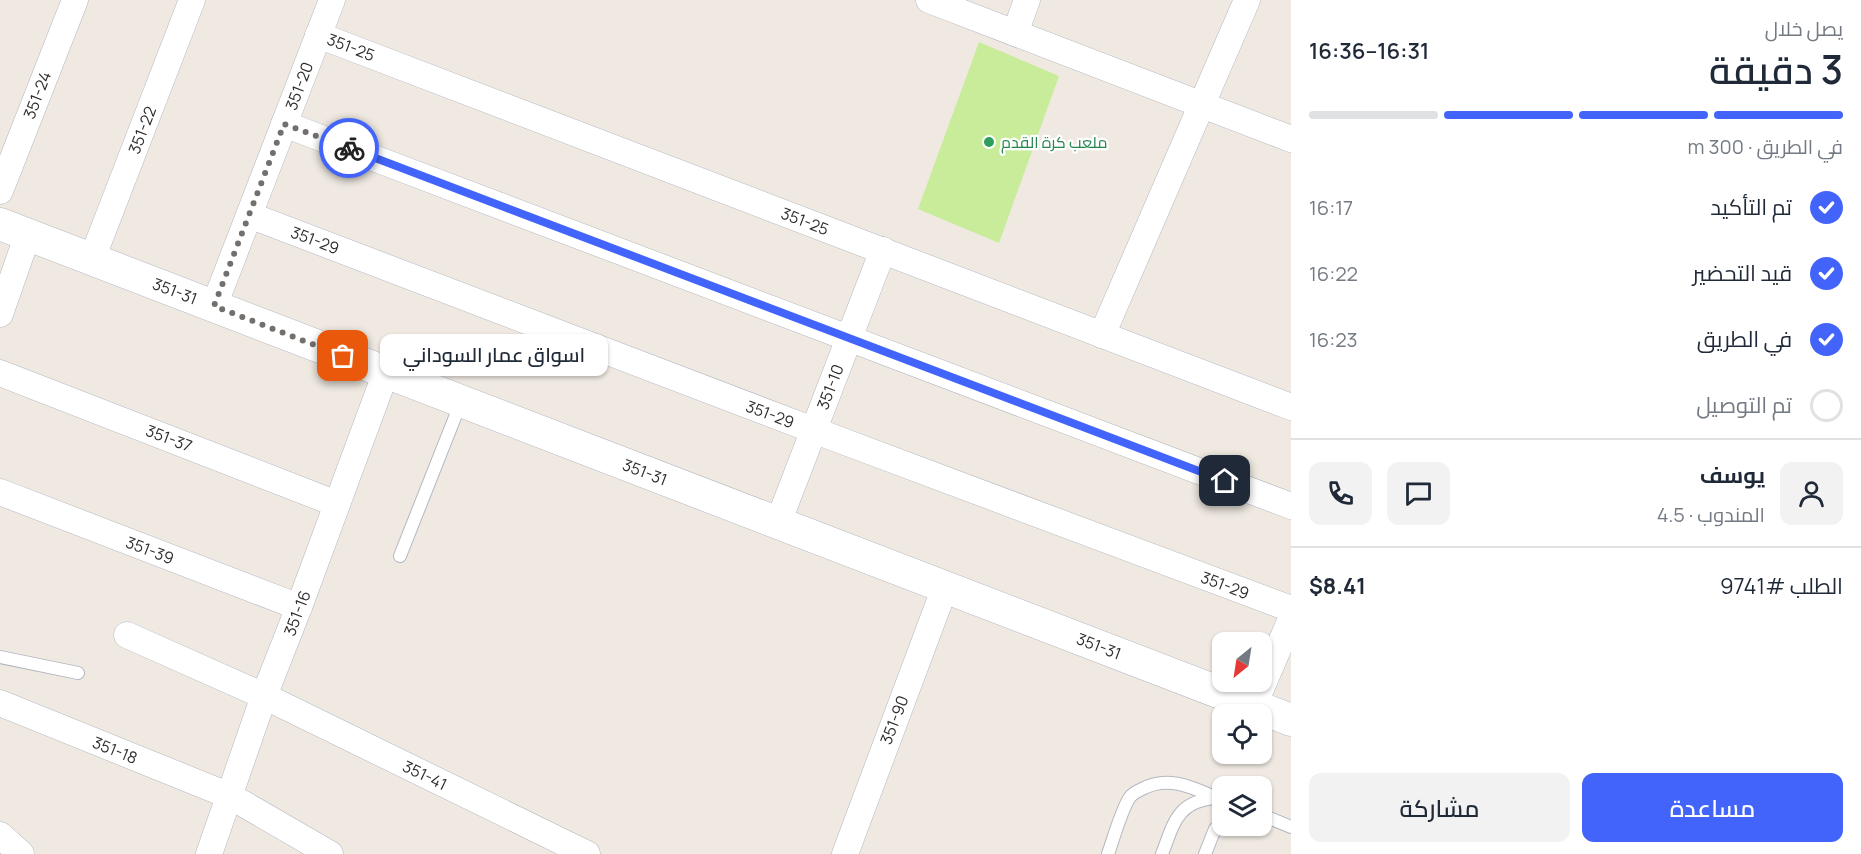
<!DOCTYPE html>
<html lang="ar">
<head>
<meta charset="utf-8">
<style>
  body { margin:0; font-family:Manrope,Cairo,sans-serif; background:#f2f2f3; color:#1f2937; direction:rtl; height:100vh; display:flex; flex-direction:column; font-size:22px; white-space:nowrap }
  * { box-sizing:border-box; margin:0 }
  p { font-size:20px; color:#747a83 }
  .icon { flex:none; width:33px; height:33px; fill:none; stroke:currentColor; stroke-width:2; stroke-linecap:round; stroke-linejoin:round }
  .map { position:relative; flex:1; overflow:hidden; direction:ltr }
  .panel { display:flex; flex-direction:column; background:#fff; width:570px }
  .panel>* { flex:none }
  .needle { width:39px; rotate:210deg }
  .tools { position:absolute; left:1212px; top:632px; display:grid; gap:12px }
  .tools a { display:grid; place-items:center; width:60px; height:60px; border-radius:12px; background:#fff; box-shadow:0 2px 4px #0004; font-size:30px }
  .pin { position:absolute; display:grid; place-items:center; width:51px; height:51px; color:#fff; margin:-26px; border-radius:12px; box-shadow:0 3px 9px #0006 }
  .courier { position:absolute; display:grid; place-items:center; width:60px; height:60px; margin:-30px; border:4px solid #4264fb; border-radius:50%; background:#fff; color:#222; box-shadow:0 2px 8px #0007 }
  .bubble { position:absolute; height:42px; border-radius:12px; background:#fff; box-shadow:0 2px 4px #0004; font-size:20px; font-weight:600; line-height:42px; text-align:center; direction:rtl }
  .head em { font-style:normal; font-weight:600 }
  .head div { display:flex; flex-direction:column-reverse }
  .head { display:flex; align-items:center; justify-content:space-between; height:102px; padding:0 18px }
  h1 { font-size:39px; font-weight:600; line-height:45px }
  .bar { display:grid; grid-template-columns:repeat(4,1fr); gap:9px 6px; align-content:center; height:72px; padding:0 18px }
  .bar i { height:8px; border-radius:4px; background:#e0e1e3 }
  .bar .on { background:#4264fb }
  .bar p { grid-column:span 4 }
  .line { display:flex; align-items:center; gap:15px; padding:0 18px; border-top:2px solid #e0e1e3 }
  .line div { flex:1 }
  .round { display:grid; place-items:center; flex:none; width:63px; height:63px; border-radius:12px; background:#f2f2f3 }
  ol { padding:0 18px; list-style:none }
  li { display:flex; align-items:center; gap:18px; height:66px }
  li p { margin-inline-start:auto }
  li .icon { padding:6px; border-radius:50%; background:#4264fb; color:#fff; stroke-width:4 }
  li:last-child { color:#747a83 }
  li i { width:33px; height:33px; border:3px solid #e0e1e3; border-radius:50% }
  .cta { display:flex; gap:12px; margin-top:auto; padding:12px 18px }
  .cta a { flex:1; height:69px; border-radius:12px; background:#4264fb; color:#fff; font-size:24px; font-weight:600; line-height:69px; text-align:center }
  .cta a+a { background:#f2f2f3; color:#1f2937 }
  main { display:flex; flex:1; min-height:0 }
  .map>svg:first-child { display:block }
  .pitch { fill:#c9ec9a }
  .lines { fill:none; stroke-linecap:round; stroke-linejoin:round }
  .service-casing { stroke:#b4b7c1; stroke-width:14 }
  .minor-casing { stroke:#b4b7c1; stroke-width:27 }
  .tertiary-casing { stroke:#b4b7c1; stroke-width:33 }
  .service { stroke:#fff; stroke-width:12 }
  .minor { stroke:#fff; stroke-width:26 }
  .tertiary { stroke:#fff; stroke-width:32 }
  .done { stroke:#726f6d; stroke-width:6; stroke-dasharray:0 10.8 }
  .route { stroke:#4264fb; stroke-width:8 }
  .leisure-dot { fill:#2e9e5b; stroke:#fff; stroke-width:2 }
  .labels { text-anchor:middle; stroke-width:4.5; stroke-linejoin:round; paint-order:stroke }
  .street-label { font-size:16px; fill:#2e2e2e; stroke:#fff }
  .leisure-label { font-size:16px; fill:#27864d; stroke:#fff; text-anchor:start }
</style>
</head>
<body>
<main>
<section class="panel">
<div class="head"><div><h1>3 دقيقة</h1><p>يصل خلال</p></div><em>16:31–16:36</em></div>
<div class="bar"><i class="on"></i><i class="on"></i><i class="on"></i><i></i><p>في الطريق · 300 m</p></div>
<ol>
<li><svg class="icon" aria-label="check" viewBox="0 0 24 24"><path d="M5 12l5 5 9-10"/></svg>تم التأكيد<p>16:17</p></li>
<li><svg class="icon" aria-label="check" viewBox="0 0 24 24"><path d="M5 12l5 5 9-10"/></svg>قيد التحضير<p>16:22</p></li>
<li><svg class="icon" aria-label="check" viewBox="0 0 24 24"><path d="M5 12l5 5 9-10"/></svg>في الطريق<p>16:23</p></li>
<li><i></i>تم التوصيل</li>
</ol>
<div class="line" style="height:108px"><a class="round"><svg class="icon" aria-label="person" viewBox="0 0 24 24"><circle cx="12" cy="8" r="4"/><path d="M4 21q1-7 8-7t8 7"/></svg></a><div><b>يوسف</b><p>المندوب · 4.5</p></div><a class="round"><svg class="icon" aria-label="chat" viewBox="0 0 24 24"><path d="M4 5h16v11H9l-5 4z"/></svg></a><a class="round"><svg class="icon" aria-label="phone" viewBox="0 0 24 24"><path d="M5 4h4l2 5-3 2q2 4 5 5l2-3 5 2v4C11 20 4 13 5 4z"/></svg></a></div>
<div class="line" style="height:78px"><div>الطلب #9741</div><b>$8.41</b></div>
<div class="cta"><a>مساعدة</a><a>مشاركة</a></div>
</section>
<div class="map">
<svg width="1291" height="854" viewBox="0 0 1291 854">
  <rect width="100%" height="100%" fill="#efe9e1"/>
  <path class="pitch" d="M979 42 1059 76 999 243 918 209Z"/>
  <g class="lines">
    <g class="service-casing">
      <g id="service">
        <path d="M400 556 461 402"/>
        <path d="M0 657 78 673"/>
        <path d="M1262 815 1291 827"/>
        <path d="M1108 854C1113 840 1122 808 1130 797 1133 793 1138 791 1142 789 1170 774 1195 789 1222 800"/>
        <path d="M1162 854C1174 823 1177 801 1216 798"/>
        <path d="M1205 854 1215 829 1222 824"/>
      </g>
    </g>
    <g class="minor-casing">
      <g id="minor">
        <path d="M929 0 1291 139"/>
        <path d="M1015 33 1027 0"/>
        <path d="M318 35 1291 407"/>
        <path d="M284 124 1291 506"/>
        <path d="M0 191 75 0"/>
        <path d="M249 215 813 430 1291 609"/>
        <path d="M92 259 192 0"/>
        <path d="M214 306 332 0"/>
        <path d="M0 314 28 234"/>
        <path d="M1102 335 1247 0"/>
        <path d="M0 373 337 504"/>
        <path d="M0 492 299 607"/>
        <path d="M778 523 883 250"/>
        <path d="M127 635 264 696 587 854"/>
        <path d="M0 703 230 796 330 854"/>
        <path d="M1254 705 1291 619"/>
        <path d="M0 835 21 854"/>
        <path d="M209 854 264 696 299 607 386 372"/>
        <path d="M845 854 945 587"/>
      </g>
    </g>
    <g class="tertiary-casing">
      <path id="tertiary" d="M0 224 1291 720"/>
    </g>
    <use href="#service" class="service"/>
    <use href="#minor" class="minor"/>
    <use href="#tertiary" class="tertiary"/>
  </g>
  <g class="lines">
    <path class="done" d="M343 356 214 306 284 124 349 148"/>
    <path class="route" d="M349 148 1225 481"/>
  </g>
  <circle class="leisure-dot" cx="989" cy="142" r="6"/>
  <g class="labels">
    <g class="street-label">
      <text transform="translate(351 47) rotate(21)" y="6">351-25</text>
      <text transform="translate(299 86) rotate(-69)" y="6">351-20</text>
      <text transform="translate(37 95) rotate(-69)" y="6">351-24</text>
      <text transform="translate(142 130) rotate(-69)" y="6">351-22</text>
      <text transform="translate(805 221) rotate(21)" y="6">351-25</text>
      <text transform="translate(315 240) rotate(21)" y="6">351-29</text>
      <text transform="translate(175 291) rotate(21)" y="6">351-31</text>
      <text transform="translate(830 387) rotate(-69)" y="6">351-10</text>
      <text transform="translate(770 414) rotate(21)" y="6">351-29</text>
      <text transform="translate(169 438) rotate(21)" y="6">351-37</text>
      <text transform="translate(645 472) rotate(21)" y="6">351-31</text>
      <text transform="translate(150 550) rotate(21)" y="6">351-39</text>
      <text transform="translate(1225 585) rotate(21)" y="6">351-29</text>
      <text transform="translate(297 613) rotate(-69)" y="6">351-16</text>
      <text transform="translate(1099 646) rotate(21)" y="6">351-31</text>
      <text transform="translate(894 720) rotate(-69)" y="6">351-90</text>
      <text transform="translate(115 750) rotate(22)" y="6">351-18</text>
      <text transform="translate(425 775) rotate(26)" y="6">351-41</text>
    </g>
    <g class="leisure-label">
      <text x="1001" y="148">ملعب كرة القدم</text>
    </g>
  </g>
</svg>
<div class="tools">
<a><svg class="needle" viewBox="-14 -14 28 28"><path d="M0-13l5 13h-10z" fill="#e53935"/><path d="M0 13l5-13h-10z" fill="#747a83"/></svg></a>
<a><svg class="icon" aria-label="locate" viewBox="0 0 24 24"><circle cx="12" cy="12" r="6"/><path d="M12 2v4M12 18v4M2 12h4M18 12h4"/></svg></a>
<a><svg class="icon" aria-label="layers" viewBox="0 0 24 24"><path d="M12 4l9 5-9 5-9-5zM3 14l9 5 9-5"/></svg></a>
</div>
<div class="pin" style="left:343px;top:356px;background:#ea580c"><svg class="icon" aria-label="bag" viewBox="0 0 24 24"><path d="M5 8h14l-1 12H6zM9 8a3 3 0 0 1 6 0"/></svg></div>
<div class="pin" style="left:1225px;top:481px;background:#1f2937"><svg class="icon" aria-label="home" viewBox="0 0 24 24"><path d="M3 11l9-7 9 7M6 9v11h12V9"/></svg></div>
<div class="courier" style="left:349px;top:148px"><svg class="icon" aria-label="bike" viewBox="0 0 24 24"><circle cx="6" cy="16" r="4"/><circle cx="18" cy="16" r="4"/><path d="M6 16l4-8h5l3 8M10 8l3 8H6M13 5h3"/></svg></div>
<div class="bubble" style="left:380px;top:334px;width:228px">اسواق عمار السوداني</div>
</div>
</main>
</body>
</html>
